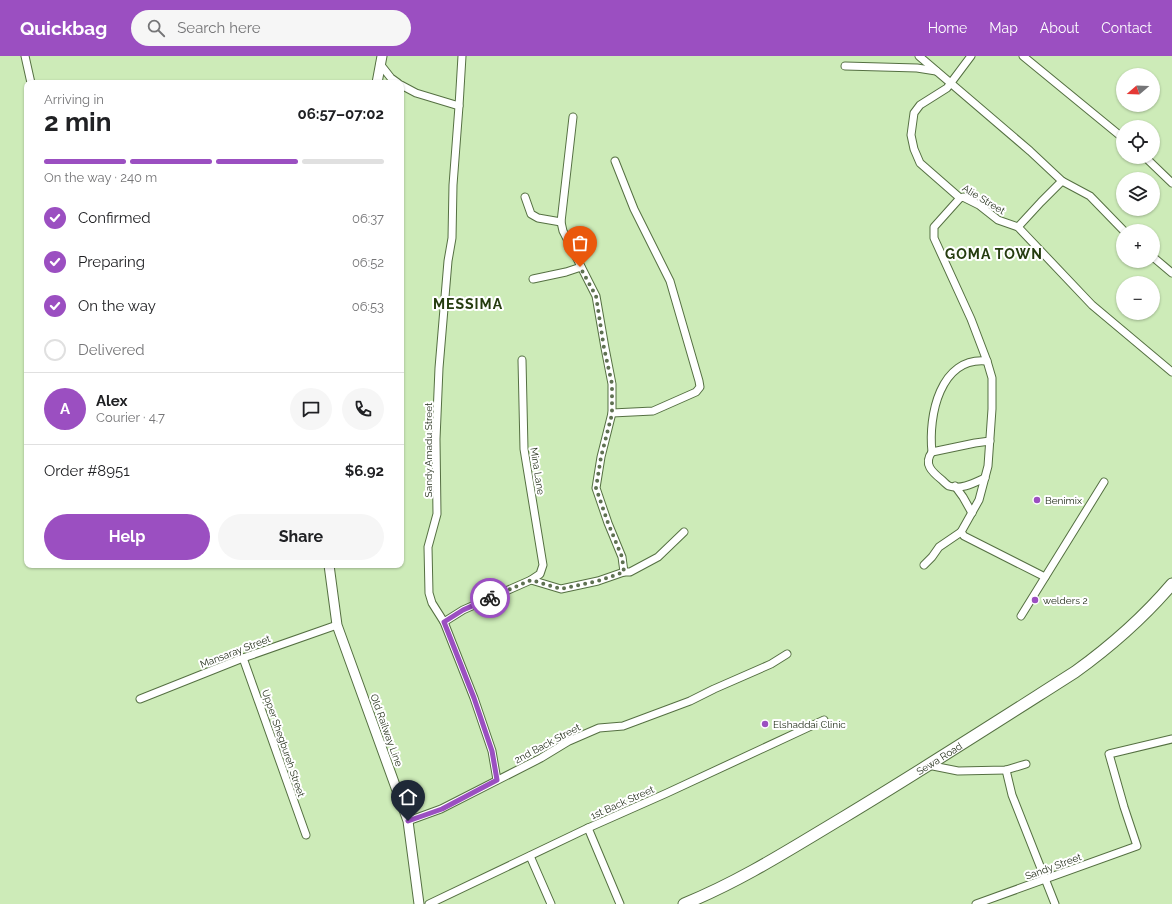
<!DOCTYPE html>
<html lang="en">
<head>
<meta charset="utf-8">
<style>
  body { margin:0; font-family:Raleway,sans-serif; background:#f6f6f6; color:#202124; height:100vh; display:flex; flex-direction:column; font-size:15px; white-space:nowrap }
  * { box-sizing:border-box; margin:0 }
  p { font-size:13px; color:#757577 }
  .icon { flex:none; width:22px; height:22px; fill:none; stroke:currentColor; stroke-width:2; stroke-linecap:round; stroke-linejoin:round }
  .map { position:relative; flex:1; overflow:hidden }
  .side { position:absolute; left:24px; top:24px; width:380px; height:488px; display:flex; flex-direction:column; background:#fff; border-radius:8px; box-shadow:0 1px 3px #0004 }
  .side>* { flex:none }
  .needle { width:26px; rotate:251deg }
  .fabs { position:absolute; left:1116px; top:12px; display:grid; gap:8px }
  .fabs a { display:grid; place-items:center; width:44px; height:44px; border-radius:50%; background:#fff; box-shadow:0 1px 3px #0004; font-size:20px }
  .pin { position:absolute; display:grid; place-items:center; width:34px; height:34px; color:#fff; margin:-41px -17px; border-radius:50% 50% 50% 0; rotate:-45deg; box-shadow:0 0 4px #0007 }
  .pin .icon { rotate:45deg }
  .courier { position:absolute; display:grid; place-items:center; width:40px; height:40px; margin:-20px; border:3px solid #9b4fc1; border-radius:50%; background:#fff; color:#222; box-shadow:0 1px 5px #0007 }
  .overview em { font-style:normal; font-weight:700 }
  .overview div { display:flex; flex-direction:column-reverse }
  .overview { display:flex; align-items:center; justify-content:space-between; height:68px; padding:0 20px }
  h1 { font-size:26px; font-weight:700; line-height:30px }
  .bar { display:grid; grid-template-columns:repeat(4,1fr); gap:6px 4px; align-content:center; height:48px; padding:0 20px }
  .bar i { height:5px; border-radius:3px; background:#e0e0e0 }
  .bar .on { background:#9b4fc1 }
  .bar p { grid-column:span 4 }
  .line { display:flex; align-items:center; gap:10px; padding:0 20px; border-top:1px solid #e0e0e0 }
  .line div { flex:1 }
  .round { display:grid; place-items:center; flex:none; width:42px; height:42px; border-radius:21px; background:#f6f6f6 }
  ol { padding:0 20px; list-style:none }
  li { display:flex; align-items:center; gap:12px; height:44px }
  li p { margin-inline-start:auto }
  li .icon { padding:4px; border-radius:50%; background:#9b4fc1; color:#fff; stroke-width:4 }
  li:last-child { color:#757577 }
  li i { width:22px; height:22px; border:2px solid #e0e0e0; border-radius:50% }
  .cta { display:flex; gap:8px; margin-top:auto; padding:8px 20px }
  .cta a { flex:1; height:46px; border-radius:24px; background:#9b4fc1; color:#fff; font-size:16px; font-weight:700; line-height:46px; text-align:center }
  .cta a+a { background:#f6f6f6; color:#202124 }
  header { display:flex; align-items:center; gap:24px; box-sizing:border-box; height:56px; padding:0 20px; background:#9b4fc1; color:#fff }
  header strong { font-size:19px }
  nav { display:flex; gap:22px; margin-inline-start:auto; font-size:14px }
  .search { width:280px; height:36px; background:#f6f6f6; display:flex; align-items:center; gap:10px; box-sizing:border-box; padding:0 14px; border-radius:22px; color:#757577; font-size:15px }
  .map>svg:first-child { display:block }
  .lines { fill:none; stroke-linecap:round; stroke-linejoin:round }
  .minor-casing { stroke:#557042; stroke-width:9 }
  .tertiary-casing { stroke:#557042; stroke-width:11 }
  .primary-casing { stroke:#557042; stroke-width:13 }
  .minor { stroke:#fff; stroke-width:7 }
  .tertiary { stroke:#fff; stroke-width:9 }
  .primary { stroke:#fff; stroke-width:11 }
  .done { stroke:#5f7152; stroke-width:4; stroke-dasharray:0 7.2 }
  .route { stroke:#9b4fc1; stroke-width:5 }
  .poi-dot { fill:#9b4fc1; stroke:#fff; stroke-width:1.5 }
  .labels { text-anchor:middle; stroke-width:4; stroke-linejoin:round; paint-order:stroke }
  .street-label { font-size:10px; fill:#242f1b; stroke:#fff }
  .poi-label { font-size:10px; fill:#242f1b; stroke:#fff; text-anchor:start }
  .district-label { font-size:14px; font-weight:bold; letter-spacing:1px; fill:#253c0f; stroke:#fff }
</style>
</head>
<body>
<header>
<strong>Quickbag</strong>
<div class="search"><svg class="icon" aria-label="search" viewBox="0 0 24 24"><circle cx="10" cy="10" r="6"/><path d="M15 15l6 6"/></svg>Search here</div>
<nav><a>Home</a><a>Map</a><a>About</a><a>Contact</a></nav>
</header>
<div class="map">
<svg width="1172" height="848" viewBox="0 0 1172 848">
  <rect width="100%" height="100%" fill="#cdebb8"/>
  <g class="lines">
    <g class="minor-casing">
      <g id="minor">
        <path d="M25 0 31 27"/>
        <path d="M919 0 1030 95 1062 125"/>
        <path d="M971 0 947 32 920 49 914 57 911 79 914 93 920 107 960 142 963 141 979 149 998 164 1018 171 1092 249 1172 316"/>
        <path d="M1023 0 1123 82"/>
        <path d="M380 8 391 22 398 27"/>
        <path d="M845 10 917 12 936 15"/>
        <path d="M401 29 416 37 459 50 462 0"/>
        <path d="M459 50 453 129 452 182 448 205 439 312 436 383 437 458 428 491 429 537 432 547 444 566 474 642 492 695 497 724"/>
        <path d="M573 61 561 166 563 175 596 240 605 292 612 328V357L601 401 596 432 608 467 622 501 624 516"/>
        <path d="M1145 101 1172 127"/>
        <path d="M525 141 531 158 538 162 561 166"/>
        <path d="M960 142 934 171V182L971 263 987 305 992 322V353L988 410 979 444 961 476 964 480 1045 521"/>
        <path d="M1018 171 1041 146 1062 125 1090 140 1124 175"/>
        <path d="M1153 201 1172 217"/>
        <path d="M533 223 566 216 581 211"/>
        <path d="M522 304 524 393 543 509 540 518 531 524"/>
        <path d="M612 357 653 355 696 336 700 331 699 325 670 225 634 153 615 105"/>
        <path d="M932 396C928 360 940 300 987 305"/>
        <path d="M985 422C974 427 961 434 949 430 947 429 944 426 942 424 932 416 923 408 932 396L975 387 990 385"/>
        <path d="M955 430 963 441 972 457"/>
        <path d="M924 509 932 501 939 491 961 476"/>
        <path d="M1021 560 1104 426"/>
        <path d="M444 566 463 554 531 524 561 533 598 525 624 516H630L658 501 684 476"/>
        <path d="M243 602 306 779"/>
        <path d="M140 643 243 602 337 569"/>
        <path d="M928 709 958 715 1006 714 1026 708"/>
        <path d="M1006 714 1012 739 1055 848"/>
        <path d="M408 765 441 753 541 702 569 685 599 672 623 670 690 645 714 633 771 608 787 598"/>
        <path d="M588 772 620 848"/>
        <path d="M530 800 551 848"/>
        <path d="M429 848 588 772 667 737 824 664"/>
        <path d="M976 848 1137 790 1124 751 1109 698 1172 683"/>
      </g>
    </g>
    <g class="tertiary-casing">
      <g id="tertiary">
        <path d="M377 27 382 0"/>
        <path d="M329 509 337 569 408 765 419 848"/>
      </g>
    </g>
    <g class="primary-casing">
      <g id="primary">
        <path id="s1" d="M684 848C741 825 792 792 844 761 922 714 998 665 1075 616 1111 590 1143 562 1172 528"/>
      </g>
    </g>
    <use href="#minor" class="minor"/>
    <use href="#tertiary" class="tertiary"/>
    <use href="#primary" class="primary"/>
  </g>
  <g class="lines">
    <path class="done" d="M490 542 531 524 561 533 598 525 624 516 622 501 608 467 596 432 601 401 612 358V328L604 292 596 240 580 211"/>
    <path class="route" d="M408 765 442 753 497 724 492 695 474 642 444 566 463 554 490 542"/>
  </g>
  <g class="poi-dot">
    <circle cx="1037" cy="444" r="4"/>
    <circle cx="1035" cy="544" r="4"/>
    <circle cx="765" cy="668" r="4"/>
  </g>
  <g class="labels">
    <g class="street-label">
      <text transform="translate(984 143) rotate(31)" y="4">Alie Street</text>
      <text transform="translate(428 394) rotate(-90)" y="4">Sandy Amadu Street</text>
      <text transform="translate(538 415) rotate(81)" y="4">Mina Lane</text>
      <text transform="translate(235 595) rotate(-21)" y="4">Mansaray Street</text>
      <text transform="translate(387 674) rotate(70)" y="4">Old Railway Line</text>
      <text transform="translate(284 687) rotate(71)" y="4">Upper Shegbureh Street</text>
      <text transform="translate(547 687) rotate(-28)" y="4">2nd Back Street</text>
      <text dy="4" stroke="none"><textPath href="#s1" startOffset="294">Sewa Road</textPath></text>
      <text transform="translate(622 746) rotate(-24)" y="4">1st Back Street</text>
      <text transform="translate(1053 810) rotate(-20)" y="4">Sandy Street</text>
    </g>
    <g class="poi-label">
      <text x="1045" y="448">Benimix</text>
      <text x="1043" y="548">welders 2</text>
      <text x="773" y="672">Elshaddai Clinic</text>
    </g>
    <g class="district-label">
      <text x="994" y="203">GOMA TOWN</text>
      <text x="468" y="253">MESSIMA</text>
    </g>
  </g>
</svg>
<div class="fabs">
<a><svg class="needle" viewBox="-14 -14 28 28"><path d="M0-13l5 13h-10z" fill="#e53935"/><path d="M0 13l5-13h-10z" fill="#757577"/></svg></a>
<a><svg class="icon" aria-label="locate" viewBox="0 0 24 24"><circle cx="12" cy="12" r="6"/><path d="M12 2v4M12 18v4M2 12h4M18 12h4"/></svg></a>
<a><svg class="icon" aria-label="layers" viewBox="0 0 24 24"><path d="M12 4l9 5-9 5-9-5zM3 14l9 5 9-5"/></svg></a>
<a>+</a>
<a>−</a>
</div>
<div class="pin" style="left:580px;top:211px;background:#ea580c"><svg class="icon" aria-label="bag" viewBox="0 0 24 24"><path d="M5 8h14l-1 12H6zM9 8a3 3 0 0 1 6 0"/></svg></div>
<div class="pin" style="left:408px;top:765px;background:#1f2937"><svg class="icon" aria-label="home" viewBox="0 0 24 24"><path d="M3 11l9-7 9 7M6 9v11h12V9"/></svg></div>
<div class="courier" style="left:490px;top:542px"><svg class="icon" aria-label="bike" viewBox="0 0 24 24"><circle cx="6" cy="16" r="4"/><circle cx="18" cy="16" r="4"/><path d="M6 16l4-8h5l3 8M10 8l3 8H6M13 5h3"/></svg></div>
<section class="side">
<div class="overview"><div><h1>2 min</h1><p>Arriving in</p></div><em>06:57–07:02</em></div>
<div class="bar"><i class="on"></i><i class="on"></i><i class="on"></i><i></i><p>On the way · 240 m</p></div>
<ol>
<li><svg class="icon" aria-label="check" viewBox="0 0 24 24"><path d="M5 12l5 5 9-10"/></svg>Confirmed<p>06:37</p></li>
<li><svg class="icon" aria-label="check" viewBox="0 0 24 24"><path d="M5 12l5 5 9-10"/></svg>Preparing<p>06:52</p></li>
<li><svg class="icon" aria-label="check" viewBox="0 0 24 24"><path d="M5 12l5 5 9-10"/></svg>On the way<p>06:53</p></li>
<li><i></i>Delivered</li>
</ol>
<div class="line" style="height:72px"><b class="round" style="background:#9b4fc1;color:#fff">A</b><div><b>Alex</b><p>Courier · 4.7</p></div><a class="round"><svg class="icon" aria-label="chat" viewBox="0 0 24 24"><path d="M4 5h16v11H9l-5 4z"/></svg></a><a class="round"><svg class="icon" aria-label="phone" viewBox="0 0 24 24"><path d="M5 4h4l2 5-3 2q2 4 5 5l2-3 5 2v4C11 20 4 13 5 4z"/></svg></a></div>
<div class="line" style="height:52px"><div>Order #8951</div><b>$6.92</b></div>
<div class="cta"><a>Help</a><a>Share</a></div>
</section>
</div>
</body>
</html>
